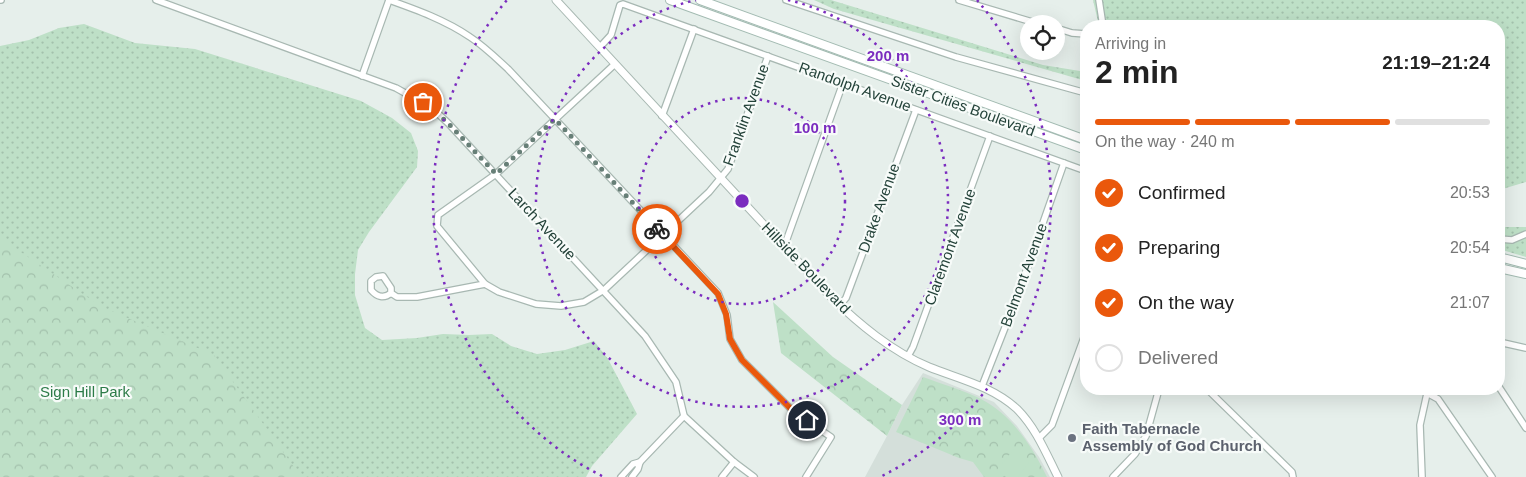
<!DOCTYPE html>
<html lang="en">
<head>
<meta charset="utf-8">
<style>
  body { margin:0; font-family:Helvetica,sans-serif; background:#f2f2f2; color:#222; height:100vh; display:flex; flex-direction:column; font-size:19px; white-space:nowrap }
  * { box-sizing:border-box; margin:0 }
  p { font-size:16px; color:#767676 }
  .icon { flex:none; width:28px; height:28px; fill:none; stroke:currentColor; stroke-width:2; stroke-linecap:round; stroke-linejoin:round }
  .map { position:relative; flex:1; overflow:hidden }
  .drawer { position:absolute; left:1080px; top:20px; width:425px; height:375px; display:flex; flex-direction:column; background:#fff; border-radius:20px; box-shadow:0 5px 20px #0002 }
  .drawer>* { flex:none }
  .controls { position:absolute; left:1020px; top:15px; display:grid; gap:10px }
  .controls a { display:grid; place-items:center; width:45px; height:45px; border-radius:50%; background:#fff; box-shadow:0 5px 20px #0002; font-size:25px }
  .pin { position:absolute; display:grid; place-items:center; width:42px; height:42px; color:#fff; margin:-21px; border:2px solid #fff; border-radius:50%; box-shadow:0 1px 5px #0007 }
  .courier { position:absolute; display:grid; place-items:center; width:50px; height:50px; margin:-25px; border:4px solid #ea580c; border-radius:50%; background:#fff; color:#222; box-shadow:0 1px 6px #0007 }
  .overview em { font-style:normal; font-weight:800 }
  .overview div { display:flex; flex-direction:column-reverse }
  .overview { display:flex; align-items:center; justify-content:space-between; height:85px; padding:0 15px }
  h1 { font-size:32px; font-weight:800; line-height:38px }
  .bar { display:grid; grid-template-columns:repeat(4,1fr); gap:8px 5px; align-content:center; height:60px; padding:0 15px }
  .bar i { height:6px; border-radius:4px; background:#e0e0e0 }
  .bar .current { background:#ea580c }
  .bar p { grid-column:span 4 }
  ol { padding:0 15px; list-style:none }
  li { display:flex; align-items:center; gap:15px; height:55px }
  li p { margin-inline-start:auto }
  li .icon { padding:5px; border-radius:50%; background:#ea580c; color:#fff; stroke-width:4 }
  li:last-child { color:#767676 }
  li i { width:28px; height:28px; border:2px solid #e0e0e0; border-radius:50% }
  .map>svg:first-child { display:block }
  .built { fill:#d4dfda }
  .grass { fill:url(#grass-dots) }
  .park { fill:url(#park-crowns) }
  .pitch { fill:#bee0c7 }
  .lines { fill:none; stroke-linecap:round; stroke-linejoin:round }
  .minor-casing { stroke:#a8b8b2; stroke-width:8 }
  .tertiary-casing { stroke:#a8b8b2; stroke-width:9 }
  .secondary-casing { stroke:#a3bbb2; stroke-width:10 }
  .minor { stroke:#fff; stroke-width:5.5 }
  .tertiary { stroke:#fff; stroke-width:7 }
  .secondary { stroke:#fff; stroke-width:8 }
  .done { stroke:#677f77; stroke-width:5; stroke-dasharray:0 9 }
  .route { stroke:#ea580c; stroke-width:6 }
  .ring { fill:none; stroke:#7b2cbf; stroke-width:2.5; stroke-dasharray:2.5 5 }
  .worship-dot { fill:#6b7280; stroke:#f7fbf9; stroke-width:2 }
  .labels { text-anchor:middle; stroke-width:4.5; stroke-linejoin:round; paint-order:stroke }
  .street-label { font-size:15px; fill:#234239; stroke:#f7fbf9 }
  .park-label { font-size:15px; fill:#2c7b48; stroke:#f7fbf9 }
  .worship-label { font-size:15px; font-weight:bold; fill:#5b616d; stroke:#f7fbf9; text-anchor:start }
  .centre { fill:#7b2cbf; stroke:#f7fbf9; stroke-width:2.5 }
  .ring-label { font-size:15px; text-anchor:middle; font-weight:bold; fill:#7b2cbf; stroke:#f7fbf9; stroke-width:4.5; stroke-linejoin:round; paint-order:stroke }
</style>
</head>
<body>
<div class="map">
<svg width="1526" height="477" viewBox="0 0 1526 477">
  <defs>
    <pattern id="grass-dots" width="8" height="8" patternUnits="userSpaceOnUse" patternTransform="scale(1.25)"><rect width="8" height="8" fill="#bee0c7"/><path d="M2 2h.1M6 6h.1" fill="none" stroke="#a3c1ac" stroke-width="1.8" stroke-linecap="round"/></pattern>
    <pattern id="park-crowns" width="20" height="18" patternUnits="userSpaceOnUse" patternTransform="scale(1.25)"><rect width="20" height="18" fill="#bee0c7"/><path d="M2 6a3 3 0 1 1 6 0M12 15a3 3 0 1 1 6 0" fill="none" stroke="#a3c1ac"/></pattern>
  </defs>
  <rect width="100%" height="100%" fill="#e6efeb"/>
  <path class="built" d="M923 373 994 402 1017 426 1039 457 1050 477H865L887 436 902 405Z"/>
  <g class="grass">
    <path d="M814 0H831L1043 65 1086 72V81L834 9Z"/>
    <path d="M1093 0H1526V182L1499 190V26H1099Z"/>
    <path d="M84 24 135 43 195 49 361 101 392 118 411 133 418 151 417 167 369 232 358 250 355 274V295L365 328 382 340 417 338 443 334 469 335 492 334 511 346 537 354 565 350 594 341 608 359 637 414 592 466 586 477H0V46L29 40 59 28Z"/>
    <path d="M1499 227H1526V257L1499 249Z"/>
  </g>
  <g class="park">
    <path d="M0 238 102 307 214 355 301 477H0Z"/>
    <path d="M773 302 833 357 902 405 887 436 781 353Z"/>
    <path d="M923 377C942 384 963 390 981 399 1012 415 1032 446 1047 477H984L973 462 959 458 896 432Z"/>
  </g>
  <path class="pitch" d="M1014 449 1030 461 1018 477H1006L997 470Z"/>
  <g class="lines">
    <g class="minor-casing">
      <g id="minor">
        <path d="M0 0H1"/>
        <path d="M156 0 396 88 432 108 448 123 645 336 676 382 684 416 734 462 754 477"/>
        <path d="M389 0C417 10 445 20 470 37 484 46 496 58 508 69L718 293 727 315 730 339 742 360 794 412 831 437 806 477"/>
        <path d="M786 0 956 57 1086 93"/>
        <path d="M959 0 1039 24"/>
        <path d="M1099 0 1103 26"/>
        <path d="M1056 28 1072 33 1086 34"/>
        <path d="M600 47 611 35 620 5 623 4 1086 171"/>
        <path d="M362 76 389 0"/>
        <path d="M662 116 694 29"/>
        <path d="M1499 239 1512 240 1526 234"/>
        <path d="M784 247 843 83"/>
        <path d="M485 284 437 226 438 215 496 174 615 64"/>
        <path d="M391 293C384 299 377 297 371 290V281L376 277 383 276 391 288V293L397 297H417L485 284 499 292 536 304 561 306 584 302 604 290 709 192 728 169 768 56"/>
        <path d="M840 305 846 298 916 110"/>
        <path d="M1499 342 1526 348"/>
        <path d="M908 356 913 347 990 136"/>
        <path d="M982 386 1017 297 1064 163"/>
        <path d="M1499 387 1526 428"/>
        <path d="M1207 389 1292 472 1293 477"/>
        <path d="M1427 393 1438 399 1492 477"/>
        <path d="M1039 438 1052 425 1086 332"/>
        <path d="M621 477 633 464 640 462 684 416"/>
        <path d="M632 477 638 469 640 462"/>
        <path d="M722 477 734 462"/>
        <path d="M1113 477 1135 454 1146 436 1159 389"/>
        <path d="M1422 477 1420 425 1428 389"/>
      </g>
    </g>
    <g class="tertiary-casing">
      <path id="tertiary" d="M556 0 830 296C859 324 891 351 929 367 959 379 992 386 1017 409 1036 428 1046 453 1058 477"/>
    </g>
    <g class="secondary-casing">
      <g id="secondary">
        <path d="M670 0 1086 150"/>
        <path d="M700 0 1086 140"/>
        <path d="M1499 257 1526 264"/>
        <path d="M1499 268 1526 274"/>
      </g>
    </g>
    <use href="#minor" class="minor"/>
    <use href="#tertiary" class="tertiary"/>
    <use href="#secondary" class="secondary"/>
  </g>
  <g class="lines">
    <path class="done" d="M423 102 448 123 496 174 555 119 657 229"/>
    <path class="route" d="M657 229 718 294 726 314 730 339 742 360 794 412 807 420"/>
  </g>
  <g class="ring">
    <circle cx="742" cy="201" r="103"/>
    <path d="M788 0A206 206 0 1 1 696 0"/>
    <path d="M602 476A309 309 0 0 1 507 0M977 0A309 309 0 0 1 882 476"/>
  </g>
  <circle class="worship-dot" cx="1072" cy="438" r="5"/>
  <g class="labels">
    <g class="street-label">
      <text transform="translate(855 87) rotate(20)" y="5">Randolph Avenue</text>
      <text transform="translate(963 106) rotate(20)" y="5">Sister Cities Boulevard</text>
      <text transform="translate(746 115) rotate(-70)" y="5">Franklin Avenue</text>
      <text transform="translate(879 208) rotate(-70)" y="5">Drake Avenue</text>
      <text transform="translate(542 224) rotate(47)" y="5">Larch Avenue</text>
      <text transform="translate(950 247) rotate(-70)" y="5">Claremont Avenue</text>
      <text transform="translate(806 268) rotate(46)" y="5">Hillside Boulevard</text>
      <text transform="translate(1024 275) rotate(-70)" y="5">Belmont Avenue</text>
    </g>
    <g class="park-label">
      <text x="85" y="397">Sign Hill Park</text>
    </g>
    <g class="worship-label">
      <text x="1082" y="434">Faith Tabernacle<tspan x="1082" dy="17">Assembly of God Church</tspan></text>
    </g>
  </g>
  <circle cx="742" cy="201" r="8" class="centre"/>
  <g class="ring-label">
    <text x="888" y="61">200 m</text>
    <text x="815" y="133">100 m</text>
    <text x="960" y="425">300 m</text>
  </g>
</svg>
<div class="controls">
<a><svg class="icon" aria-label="locate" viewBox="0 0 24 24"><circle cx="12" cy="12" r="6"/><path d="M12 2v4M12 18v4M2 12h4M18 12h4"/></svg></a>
</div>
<div class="pin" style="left:423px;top:102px;background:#ea580c"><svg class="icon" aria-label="bag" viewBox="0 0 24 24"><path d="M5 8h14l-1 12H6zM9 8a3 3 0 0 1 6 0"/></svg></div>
<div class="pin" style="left:807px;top:420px;background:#1f2937"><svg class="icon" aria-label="home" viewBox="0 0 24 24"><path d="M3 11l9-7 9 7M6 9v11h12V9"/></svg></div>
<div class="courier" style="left:657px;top:229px"><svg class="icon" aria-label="bike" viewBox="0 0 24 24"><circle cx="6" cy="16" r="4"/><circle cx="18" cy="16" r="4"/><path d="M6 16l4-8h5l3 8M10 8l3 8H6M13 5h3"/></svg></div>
<section class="drawer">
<div class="overview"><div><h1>2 min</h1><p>Arriving in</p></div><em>21:19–21:24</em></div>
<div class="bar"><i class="current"></i><i class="current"></i><i class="current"></i><i></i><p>On the way · 240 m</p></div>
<ol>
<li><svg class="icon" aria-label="check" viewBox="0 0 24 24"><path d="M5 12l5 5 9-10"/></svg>Confirmed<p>20:53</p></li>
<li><svg class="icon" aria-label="check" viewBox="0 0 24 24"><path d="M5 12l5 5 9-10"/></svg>Preparing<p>20:54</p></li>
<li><svg class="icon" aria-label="check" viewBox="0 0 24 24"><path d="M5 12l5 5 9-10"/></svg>On the way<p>21:07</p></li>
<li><i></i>Delivered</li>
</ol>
</section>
</div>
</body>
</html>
